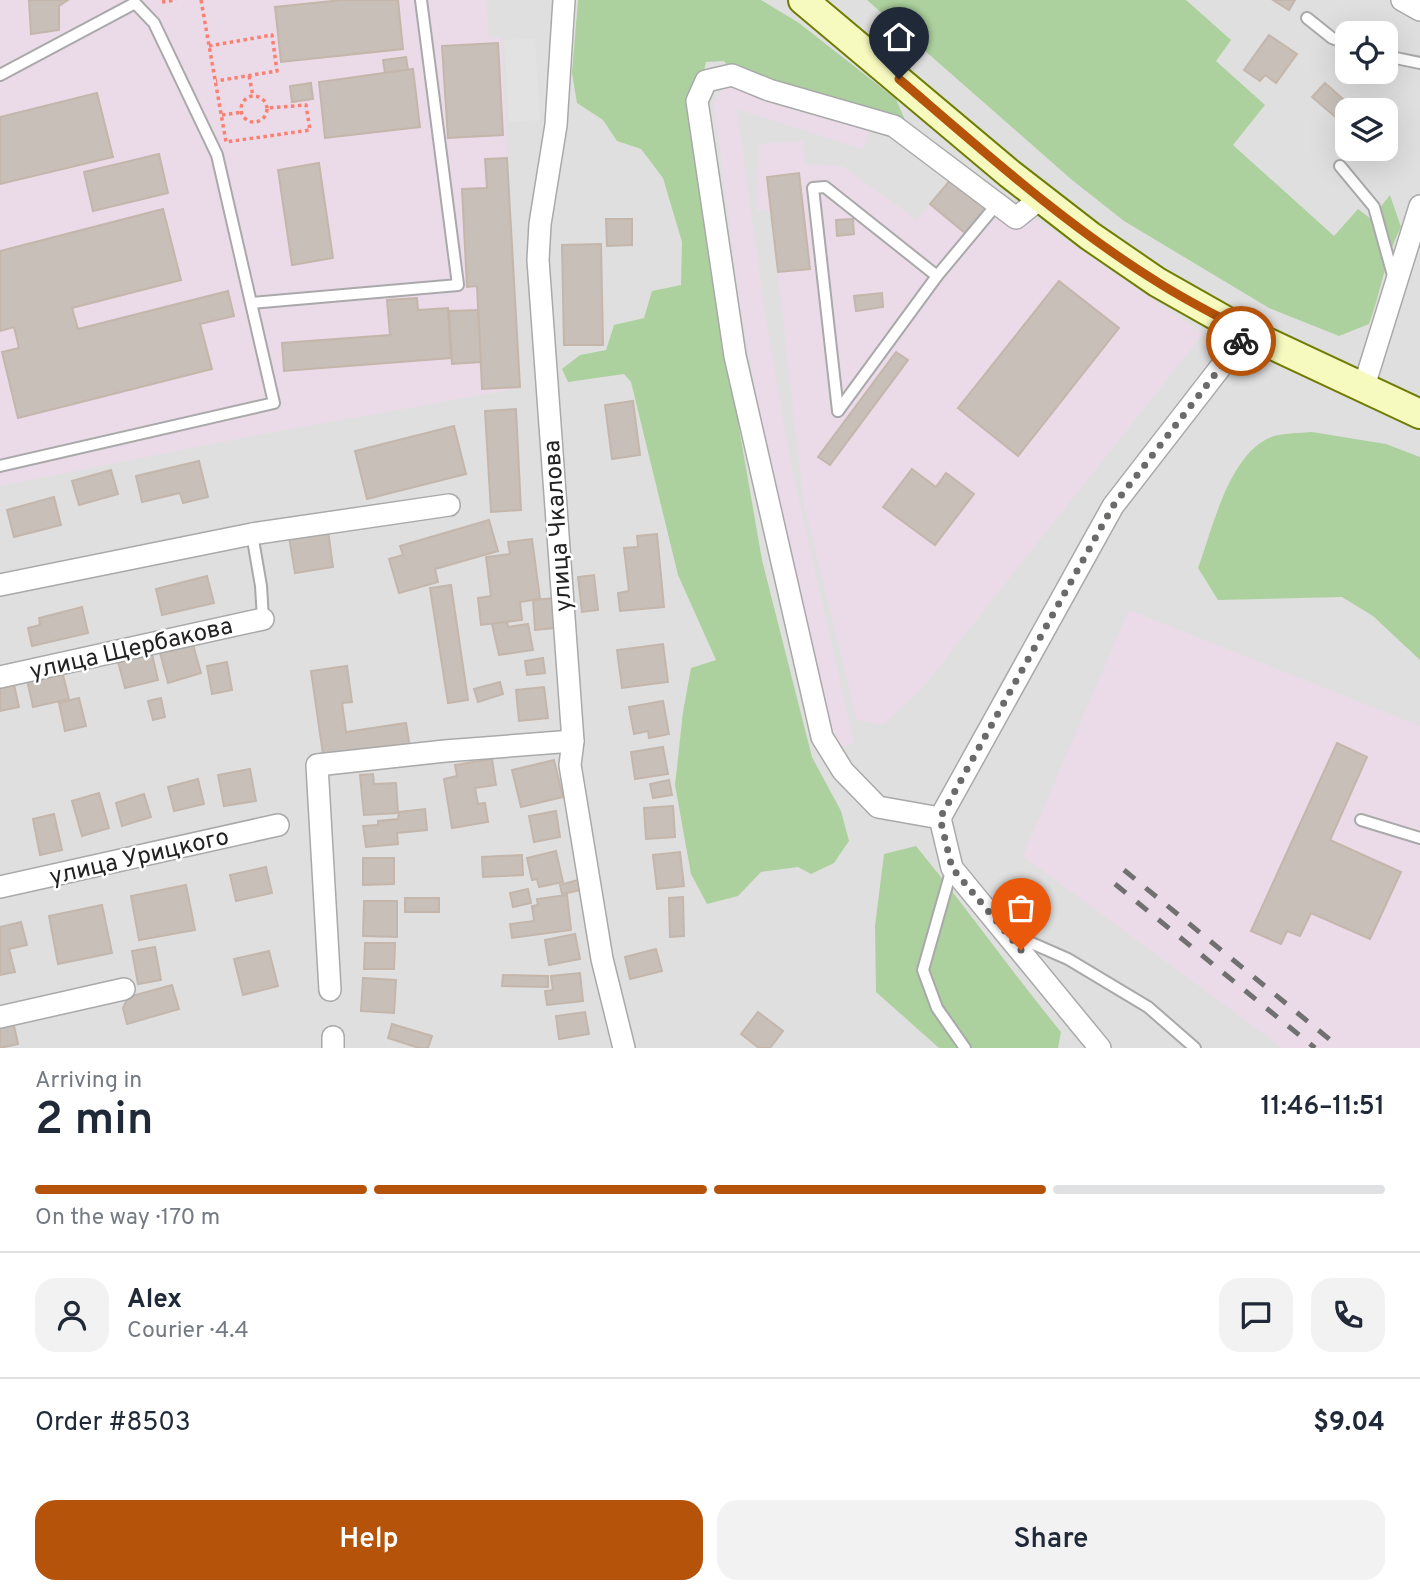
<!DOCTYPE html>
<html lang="en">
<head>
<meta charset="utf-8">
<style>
  body { margin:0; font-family:Overpass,sans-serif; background:#f2f2f3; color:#1f2937; height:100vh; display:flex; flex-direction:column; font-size:26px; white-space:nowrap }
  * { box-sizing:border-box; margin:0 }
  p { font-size:23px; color:#747a83 }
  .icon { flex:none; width:38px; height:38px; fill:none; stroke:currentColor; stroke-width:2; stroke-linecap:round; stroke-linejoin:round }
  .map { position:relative; height:1048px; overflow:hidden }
  .drawer { display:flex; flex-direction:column; background:#fff; flex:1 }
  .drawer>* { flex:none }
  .controls { position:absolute; left:1335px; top:21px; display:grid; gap:14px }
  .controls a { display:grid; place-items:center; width:63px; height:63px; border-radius:14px; background:#fff; box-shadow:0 7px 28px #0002; font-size:35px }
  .pin { position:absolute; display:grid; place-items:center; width:60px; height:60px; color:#fff; margin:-72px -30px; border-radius:50% 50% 50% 0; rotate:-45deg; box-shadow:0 0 7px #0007 }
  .pin .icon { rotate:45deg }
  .courier { position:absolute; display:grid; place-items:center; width:70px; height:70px; margin:-35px; border:5px solid #b45309; border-radius:50%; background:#fff; color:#222; box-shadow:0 2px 9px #0007 }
  .headline em { font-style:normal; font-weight:600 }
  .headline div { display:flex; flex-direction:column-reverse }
  .headline { display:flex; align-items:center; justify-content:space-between; height:119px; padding:0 35px }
  h1 { font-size:46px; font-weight:600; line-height:52px }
  .bar { display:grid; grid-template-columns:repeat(4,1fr); gap:10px 7px; align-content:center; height:84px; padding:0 35px }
  .bar i { height:9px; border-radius:5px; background:#e0e1e3 }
  .bar .active { background:#b45309 }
  .bar p { grid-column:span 4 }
  .line { display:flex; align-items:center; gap:18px; padding:0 35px; border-top:2px solid #e0e1e3 }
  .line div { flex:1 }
  .round { display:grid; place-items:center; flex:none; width:74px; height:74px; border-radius:21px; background:#f2f2f3 }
  .cta { display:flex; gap:14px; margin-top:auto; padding:14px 35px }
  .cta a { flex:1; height:80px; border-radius:21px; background:#b45309; color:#fff; font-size:28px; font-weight:600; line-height:80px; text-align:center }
  .cta a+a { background:#f2f2f3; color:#1f2937 }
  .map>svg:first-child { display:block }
  .residential { fill:#e0dfdf; fill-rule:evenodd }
  .industrial { fill:#ebdbe8 }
  .forest { fill:#add19e }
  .parking { fill:#e2e2e2 }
  .building { fill:#c7bfb8; stroke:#c4b6ab; stroke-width:2 }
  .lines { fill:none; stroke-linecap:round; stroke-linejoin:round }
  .lane-casing { stroke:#a9a9a9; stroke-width:14 }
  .street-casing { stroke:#a9a9a9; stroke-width:24 }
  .secondary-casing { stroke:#707d05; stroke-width:32 }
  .path { stroke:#fa8072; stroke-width:3.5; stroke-dasharray:3.5 3.5; stroke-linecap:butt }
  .lane { stroke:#fff; stroke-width:10 }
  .street { stroke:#fff; stroke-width:21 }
  .secondary { stroke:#f7fabf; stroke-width:28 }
  .rail { stroke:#707070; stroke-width:5; stroke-dasharray:14 14; stroke-linecap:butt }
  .done { stroke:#6b6a68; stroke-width:7; stroke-dasharray:0 12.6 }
  .route { stroke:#b45309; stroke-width:9 }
  .labels { text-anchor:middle; stroke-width:5; stroke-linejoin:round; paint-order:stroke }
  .street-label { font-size:24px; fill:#222; stroke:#fff }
</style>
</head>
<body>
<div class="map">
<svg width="1420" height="1048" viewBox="0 0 1420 1048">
  <rect width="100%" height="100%" fill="#f2efe9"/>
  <path class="residential" d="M0 0H1420V1048H0ZM1348 33H1386V72H1348ZM1348 110H1386V149H1348Z"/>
  <g class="industrial">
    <path d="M0 0H486L489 37 501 38 520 388 257 435 0 486Z"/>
    <path d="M725 84 870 128 863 149 737 109 763 300 790 460 854 743 835 749 769 463 740 304 714 104Z"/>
    <path d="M803 141 805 164 842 166 917 220 952 178 1030 215 1203 334 923 687 883 725 857 720 804 504 771 211H757L759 144Z"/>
    <path d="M1129 610 1420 726V1048H1283L1023 856Z"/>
  </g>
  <g class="forest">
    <path d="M578 0H761L799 23 896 99 905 120 894 126 736 77 724 61 706 62 697 101 729 370 762 560 812 757 841 811 849 841 834 863 811 874 798 867 761 872 738 896 707 904 691 874 675 785 683 712 691 668 716 660 678 575 631 382 624 374 568 382 562 369 580 355 606 350 614 325 644 318 652 291 681 285 682 242 663 178 641 149 617 141 603 120 577 103 572 73Z"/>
    <path d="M867 0H1186L1231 40 1216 61 1265 105 1233 145 1334 236 1358 209 1371 219 1390 195 1401 227C1385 258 1381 292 1369 324L1339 336 1269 308 1124 221 1072 180Z"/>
    <path d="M1312 432 1386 444 1420 457V660L1373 616 1342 597 1218 600 1198 568C1213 528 1229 451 1274 436 1286 433 1300 433 1312 432Z"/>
    <path d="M916 846C966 907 1011 971 1061 1032L1058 1048H939L876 992 875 926 884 854Z"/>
  </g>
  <path class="parking" d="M535 38 540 120 509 122 504 40Z"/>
  <g class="building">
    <path d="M29 0H68L59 6V30L31 34Z"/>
    <path d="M342 0H398L403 49 281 62 275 7Z"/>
    <path d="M1273 0H1295L1289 10Z"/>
    <path d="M1269 35 1297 54 1276 83 1265 75 1260 81 1244 70Z"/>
    <path d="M498 43 503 135 448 138 442 46Z"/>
    <path d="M406 57 408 70 385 73 383 60Z"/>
    <path d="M413 69 420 127 325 138 319 82Z"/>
    <path d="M311 83 313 99 292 102 290 86Z"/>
    <path d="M1325 83 1351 106 1339 120 1312 97Z"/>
    <path d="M97 93 113 157 0 184V117Z"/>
    <path d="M159 154 168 193 93 211 84 172Z"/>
    <path d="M507 158 520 387 482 389 477 286 467 287 462 189 487 188 485 159Z"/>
    <path d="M319 163 333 258 292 265 278 170Z"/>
    <path d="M799 173 810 269 778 272 767 177Z"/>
    <path d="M952 178 987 207 965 233 930 204Z"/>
    <path d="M163 209 181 280 72 308 78 329 228 291 234 316 200 324 212 369 18 418 2 352 19 348 14 327 0 331V251Z"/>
    <path d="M606 219H632V245L607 246Z"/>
    <path d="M853 219 854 234 837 236 836 220Z"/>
    <path d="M601 244 603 345H564L562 245Z"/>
    <path d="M1059 281 1119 328 1018 456 958 408Z"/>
    <path d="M882 293 883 307 856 311 854 296Z"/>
    <path d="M417 298 418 310 448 308 451 358 284 371 282 343 390 335 387 300Z"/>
    <path d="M478 310 481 362 452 364 449 311Z"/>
    <path d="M896 352 908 360 830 465 818 457Z"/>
    <path d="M633 401 640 455 612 459 605 405Z"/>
    <path d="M516 409 521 510 491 512 485 411Z"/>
    <path d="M454 426 466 474 367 499 355 451Z"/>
    <path d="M199 461 208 497 183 503 180 493 142 502 136 476Z"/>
    <path d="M912 469 936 487 946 473 974 494 935 545 883 507Z"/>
    <path d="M111 470 118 494 79 505 72 481Z"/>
    <path d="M54 497 61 525 14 537 7 510Z"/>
    <path d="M489 520 498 551 435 569 438 582 399 593 389 559 403 555 400 546Z"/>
    <path d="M328 531 333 567 295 573 289 537Z"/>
    <path d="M657 534 664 607 620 611 618 593 629 591 624 548 638 547 637 536Z"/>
    <path d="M532 539 540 599 520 602 522 620 481 625 478 598 491 596 486 557 510 554 508 542Z"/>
    <path d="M594 575 598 610 582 612 578 577Z"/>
    <path d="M207 576 214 603 162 615 156 589Z"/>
    <path d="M451 585 468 700 448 703 430 588Z"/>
    <path d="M555 598 556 628 535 630 533 600Z"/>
    <path d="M82 607 88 633 32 646 28 628 40 625 39 618Z"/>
    <path d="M507 622 508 627 528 624 533 650 499 655 492 624Z"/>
    <path d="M192 641 201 673 168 683 159 649Z"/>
    <path d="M663 644 668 682 622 688 617 650Z"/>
    <path d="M151 650 158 680 125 688 117 658Z"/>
    <path d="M543 658 545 673 527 675 525 661Z"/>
    <path d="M227 662 232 690 212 694 207 666Z"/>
    <path d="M347 666 352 702 342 703 346 732 406 723 410 748 324 761 311 671Z"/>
    <path d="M61 667 69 699 33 707 26 675Z"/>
    <path d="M13 680 19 707 0 711V684Z"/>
    <path d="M500 682 503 694 478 702 474 689Z"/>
    <path d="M544 687 548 718 519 721 516 690Z"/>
    <path d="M79 698 86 726 65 731 59 703Z"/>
    <path d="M161 698 165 717 153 720 148 701Z"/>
    <path d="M663 701 669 734 649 738 648 731 634 734 629 707Z"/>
    <path d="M1337 743 1367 757 1330 840 1401 872 1370 939 1311 913 1300 936 1287 931 1281 944 1251 931Z"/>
    <path d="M663 747 668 774 635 779 631 752Z"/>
    <path d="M492 759 496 785 475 788 478 804 485 803 488 822 452 828 444 779 457 776 455 765Z"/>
    <path d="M554 760 563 797 521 807 512 770Z"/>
    <path d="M250 769 256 801 224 806 218 775Z"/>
    <path d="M373 774 374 784 396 783 398 813 364 815 360 775Z"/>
    <path d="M198 779 204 804 174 811 168 787Z"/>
    <path d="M669 780 672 795 653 798 650 784Z"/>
    <path d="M99 793 109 828 82 836 72 801Z"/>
    <path d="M144 794 151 817 122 826 116 803Z"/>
    <path d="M673 806 675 837 646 839 644 808Z"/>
    <path d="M425 809 427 830 397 833 398 844 366 847 363 826 378 825V821L398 819 399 812Z"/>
    <path d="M556 811 560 837 534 842 529 816Z"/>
    <path d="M54 814 62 850 40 855 33 819Z"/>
    <path d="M556 851 563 882 539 887 537 879 532 880 527 858Z"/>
    <path d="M680 852 684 886 657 889 653 855Z"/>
    <path d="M522 855 523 875 483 877 482 857Z"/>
    <path d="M363 858H394V884L363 885Z"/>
    <path d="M266 867 272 893 236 901 230 875Z"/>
    <path d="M578 880 581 890 562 894 560 885Z"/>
    <path d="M186 885 195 930 139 940 131 896Z"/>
    <path d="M528 889 531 903 513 907 510 893Z"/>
    <path d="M567 895 571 930 512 938 510 924 534 921 532 906 538 905 537 899Z"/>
    <path d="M683 897 684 936 670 937 669 898Z"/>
    <rect x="405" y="898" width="34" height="14"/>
    <path d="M364 901H397V937L363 936Z"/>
    <path d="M102 905 112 953 58 964 49 916Z"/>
    <path d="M21 922 27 945 9 949 15 972 0 975V927Z"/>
    <path d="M575 934 580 959 549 965 545 940Z"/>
    <path d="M365 943H395L394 969H364Z"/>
    <path d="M155 947 161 980 138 984 132 951Z"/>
    <path d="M656 949 662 971 630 979 625 957Z"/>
    <path d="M269 951 278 986 243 995 234 959Z"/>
    <path d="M580 973 583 1001 547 1005 545 991 553 990 551 976Z"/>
    <path d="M503 975 548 976V987L502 986Z"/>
    <path d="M363 978 396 980 394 1013 361 1011Z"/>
    <path d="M172 985 179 1009 127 1024 123 1008 128 997Z"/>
    <path d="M585 1012 589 1034 559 1039 556 1016Z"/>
    <path d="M758 1012 783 1031 770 1048H759L741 1034Z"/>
    <path d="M13 1021 18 1044 0 1048V1024Z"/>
    <path d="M392 1024 432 1036 428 1048H419L388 1038Z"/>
  </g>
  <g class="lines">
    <g class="lane-casing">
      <g id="lane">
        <path d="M1307 18 1332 38 1348 44"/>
        <path d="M1386 56 1420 63"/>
        <path d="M0 75 135 3 154 23 217 155 274 403 0 466"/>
        <path d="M1340 166 1374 207 1394 279"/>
        <path d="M252 303 458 285 421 0"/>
        <path d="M838 411 813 188 825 187 937 276"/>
        <path d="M838 411 937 276 997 204"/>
        <path d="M252 534 261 586 263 619"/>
        <path d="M1361 820 1420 838"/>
        <path d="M952 868 923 970 937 1008 965 1048"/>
        <path d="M1011 934 1068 959 1148 1007 1195 1048"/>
      </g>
    </g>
    <g class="street-casing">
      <g id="street">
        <path d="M564 0 556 125 540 224 538 260 573 741 570 765 602 959 624 1048"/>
        <path d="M1402 0 1420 10"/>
        <path d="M1364 386 1420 206"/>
        <path d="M0 585 252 534 449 505"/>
        <path d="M0 677 263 619"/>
        <path d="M940 818 878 807 843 771 822 737 735 356 697 101 706 81 732 75 769 90 894 126 1016 218 1041 198"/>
        <path d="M0 887 278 825"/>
        <path d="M330 990 317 765 445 751 573 741"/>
        <path d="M0 1017 124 989"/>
        <path d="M333 1048V1037"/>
        <path d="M1100 1048 952 868 940 818 1113 506 1247 333"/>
      </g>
    </g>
    <g class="secondary-casing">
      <path id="secondary" d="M803 0 1010 174 1090 236 1157 282 1247 333 1420 414"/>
    </g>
    <g class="path">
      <path d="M201 0 226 142 310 130 306 105 267 108"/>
      <path d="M162 2 176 0"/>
      <path d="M209 46 272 35 277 71 216 81"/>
      <path d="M249 76 253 96"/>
      <circle cx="254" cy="109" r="13"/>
      <path d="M222 115 242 112"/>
    </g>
    <use href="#lane" class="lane"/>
    <use href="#street" class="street"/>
    <use href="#secondary" class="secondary"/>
    <g class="rail">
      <path d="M1124 870 1340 1048"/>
      <path d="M1115 884 1315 1048"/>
    </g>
  </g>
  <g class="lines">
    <path class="done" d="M1021 950 952 868 940 818 1113 506 1241 341"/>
    <path class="route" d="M899 79C982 150 1065 225 1159 283 1187 301 1218 316 1247 332L1241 341"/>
  </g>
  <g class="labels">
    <g class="street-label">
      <text transform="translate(557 526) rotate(-94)" y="8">улица Чкалова</text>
      <text transform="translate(131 648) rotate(-13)" y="8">улица Щербакова</text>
      <text transform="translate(139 856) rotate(-13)" y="8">улица Урицкого</text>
    </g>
  </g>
</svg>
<div class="controls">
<a><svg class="icon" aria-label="locate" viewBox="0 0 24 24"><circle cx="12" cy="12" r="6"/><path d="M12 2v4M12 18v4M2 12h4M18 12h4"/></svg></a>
<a><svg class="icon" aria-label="layers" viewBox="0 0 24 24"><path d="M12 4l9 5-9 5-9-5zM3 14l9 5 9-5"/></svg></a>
</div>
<div class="pin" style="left:1021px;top:950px;background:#ea580c"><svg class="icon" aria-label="bag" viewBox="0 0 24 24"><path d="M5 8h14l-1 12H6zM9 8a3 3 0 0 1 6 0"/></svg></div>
<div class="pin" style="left:899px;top:79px;background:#1f2937"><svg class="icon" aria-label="home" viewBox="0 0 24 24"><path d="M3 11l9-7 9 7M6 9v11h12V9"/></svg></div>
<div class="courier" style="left:1241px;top:341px"><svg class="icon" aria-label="bike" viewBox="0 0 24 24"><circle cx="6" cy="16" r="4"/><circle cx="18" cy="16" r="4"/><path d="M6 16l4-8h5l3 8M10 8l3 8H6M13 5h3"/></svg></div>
</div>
<section class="drawer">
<div class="headline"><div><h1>2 min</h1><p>Arriving in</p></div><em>11:46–11:51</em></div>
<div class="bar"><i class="active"></i><i class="active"></i><i class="active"></i><i></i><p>On the way · 170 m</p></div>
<div class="line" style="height:126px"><a class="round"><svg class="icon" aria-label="person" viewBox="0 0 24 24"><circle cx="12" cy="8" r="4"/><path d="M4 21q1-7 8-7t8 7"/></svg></a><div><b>Alex</b><p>Courier · 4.4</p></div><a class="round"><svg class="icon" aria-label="chat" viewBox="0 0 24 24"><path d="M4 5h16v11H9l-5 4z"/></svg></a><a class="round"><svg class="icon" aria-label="phone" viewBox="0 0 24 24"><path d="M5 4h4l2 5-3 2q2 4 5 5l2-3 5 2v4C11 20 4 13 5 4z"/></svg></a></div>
<div class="line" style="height:91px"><div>Order #8503</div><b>$9.04</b></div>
<div class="cta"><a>Help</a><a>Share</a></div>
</section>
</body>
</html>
